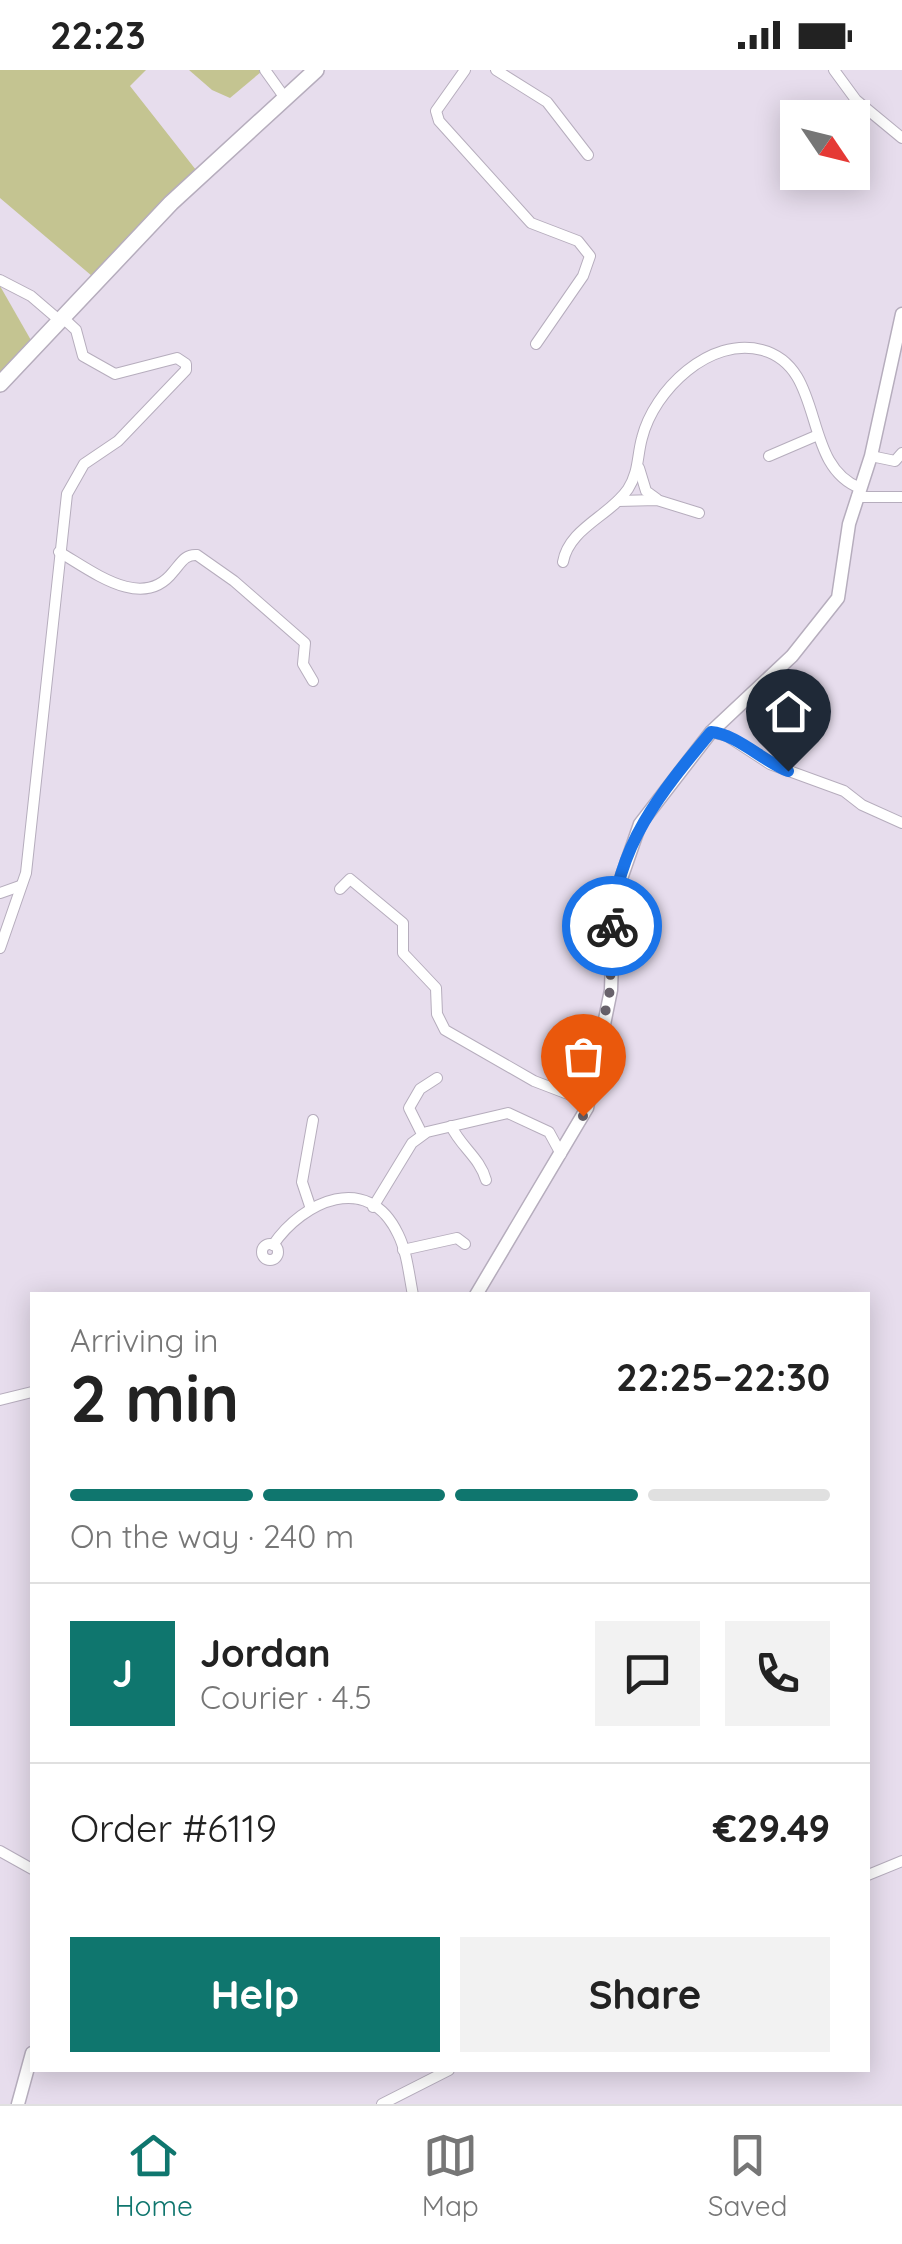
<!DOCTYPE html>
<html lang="en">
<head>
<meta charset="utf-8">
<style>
  body { margin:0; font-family:Quicksand,sans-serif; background:#f2f2f2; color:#222; height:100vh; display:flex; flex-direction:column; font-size:38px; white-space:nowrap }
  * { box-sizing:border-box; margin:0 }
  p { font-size:32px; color:#767676 }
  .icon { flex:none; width:55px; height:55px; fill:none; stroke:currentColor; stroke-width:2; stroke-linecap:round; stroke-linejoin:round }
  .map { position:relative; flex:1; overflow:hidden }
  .side { position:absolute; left:30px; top:1222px; width:840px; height:780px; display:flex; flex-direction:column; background:#fff; border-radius:0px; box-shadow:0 5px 25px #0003 }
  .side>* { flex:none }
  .needle { width:65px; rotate:125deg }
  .buttons { position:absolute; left:780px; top:30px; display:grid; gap:20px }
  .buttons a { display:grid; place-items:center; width:90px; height:90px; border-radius:0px; background:#fff; box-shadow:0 5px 25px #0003; font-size:50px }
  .pin { position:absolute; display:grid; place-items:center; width:85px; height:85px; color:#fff; margin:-102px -42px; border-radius:50% 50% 50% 0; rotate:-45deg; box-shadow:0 0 10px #0007 }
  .pin .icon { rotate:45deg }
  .courier { position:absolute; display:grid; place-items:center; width:100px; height:100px; margin:-50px; border:8px solid #1a73e8; border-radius:50%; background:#fff; color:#222; box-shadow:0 2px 12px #0007 }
  .head em { font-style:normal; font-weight:700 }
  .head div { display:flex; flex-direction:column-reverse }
  .head { display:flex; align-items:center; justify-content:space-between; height:170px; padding:0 40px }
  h1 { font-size:65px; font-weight:700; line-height:75px }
  .bar { display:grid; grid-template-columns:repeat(4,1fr); gap:15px 10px; align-content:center; height:120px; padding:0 40px }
  .bar i { height:12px; border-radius:8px; background:#e0e0e0 }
  .bar .active { background:#0f766e }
  .bar p { grid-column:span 4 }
  .line { display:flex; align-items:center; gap:25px; padding:0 40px; border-top:2px solid #e0e0e0 }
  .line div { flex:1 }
  .round { display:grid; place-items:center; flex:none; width:105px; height:105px; border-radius:0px; background:#f2f2f2 }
  .button { display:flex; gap:20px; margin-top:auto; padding:20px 40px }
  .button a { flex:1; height:115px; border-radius:0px; background:#0f766e; color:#fff; font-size:40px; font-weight:700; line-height:115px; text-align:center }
  .button a+a { background:#f2f2f2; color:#222 }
  .status { display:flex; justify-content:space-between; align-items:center; height:70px; padding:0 50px; background:#fff; direction:ltr }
  .status svg { height:28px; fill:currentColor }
  .tabs { display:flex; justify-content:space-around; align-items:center; height:140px; border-top:2px solid #e0e0e0; background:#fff; font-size:28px; color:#767676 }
  .tabs a { display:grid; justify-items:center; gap:5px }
  .tabs .active { color:#0f766e }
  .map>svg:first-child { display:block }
  .green { fill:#c4c491 }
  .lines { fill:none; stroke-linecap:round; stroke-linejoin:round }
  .minor-casing { stroke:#b6adbd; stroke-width:12 }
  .tertiary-casing { stroke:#b6adbd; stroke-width:15 }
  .secondary-casing { stroke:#b6adbd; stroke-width:18 }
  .minor { stroke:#fff; stroke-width:10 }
  .tertiary { stroke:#fff; stroke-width:12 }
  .secondary { stroke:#fff; stroke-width:15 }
  .done { stroke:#68626b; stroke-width:10; stroke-dasharray:0 18 }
  .route { stroke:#1a73e8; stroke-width:12 }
</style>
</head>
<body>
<div class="status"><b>22:23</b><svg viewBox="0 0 49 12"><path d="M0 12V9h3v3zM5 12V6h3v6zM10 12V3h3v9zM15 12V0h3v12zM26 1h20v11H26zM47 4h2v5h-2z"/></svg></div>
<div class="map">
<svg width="902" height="2034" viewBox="0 0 902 2034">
  <rect width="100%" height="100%" fill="#e7dded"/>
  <g class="green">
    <path d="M0 0H146L130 16 196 100 92 206 0 128Z"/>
    <path d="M189 0H260L261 2 230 28 212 20Z"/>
    <path d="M0 216 32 272 0 307Z"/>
  </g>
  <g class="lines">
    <g class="minor-casing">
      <g id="minor">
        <path d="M265 0 285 28"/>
        <path d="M465 0 436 41 439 51 531 153 578 171 590 186 583 206 536 274"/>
        <path d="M496 0 547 32 588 85"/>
        <path d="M834 0 856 30 902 68"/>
        <path d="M0 210 31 226 59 250"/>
        <path d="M769 386 818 365"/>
        <path d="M871 386 895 391 902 383"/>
        <path d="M639 398 646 421 657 429"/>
        <path d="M857 427H902"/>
        <path d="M618 431 657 430 699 443"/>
        <path d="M59 482C91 500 142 542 173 502 181 493 185 484 197 485L234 511 305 573 303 594 313 611"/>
        <path d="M563 492C569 458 610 446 628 419 639 402 637 386 642 368 654 320 710 266 762 280 827 297 800 395 860 418"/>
        <path d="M711 662 727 666 770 694 844 721 862 735 902 753"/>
        <path d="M340 819 350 809 403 853V883L436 918 437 944 445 960 534 1011 589 1032"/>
        <path d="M0 823 20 816"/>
        <path d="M0 878 26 803 67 424 84 394 118 371 186 300V294L177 288 115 304 83 286 76 260 62 247"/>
        <path d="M451 1056C461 1077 480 1088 486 1110"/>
        <path d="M422 1064 409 1038 420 1019 437 1008"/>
        <path d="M310 1136 302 1112 313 1050"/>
        <path d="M373 1137 412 1073 427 1062 508 1043 549 1062 561 1084"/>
        <circle cx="270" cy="1182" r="8"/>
        <path d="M273 1175C303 1131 368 1101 398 1164 407 1182 409 1205 413 1225"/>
        <path d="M403 1180 457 1168 465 1174"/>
        <path d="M0 1330 32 1322"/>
        <path d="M0 1781 32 1799"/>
        <path d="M868 1805 902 1791"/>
        <path d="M382 2034 449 2000"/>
      </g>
    </g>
    <g class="tertiary-casing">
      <g id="tertiary">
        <path d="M476 1225 587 1038 611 920 614 829 640 754 711 662 792 586 838 528 849 454 871 386 902 244"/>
        <path d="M18 2034 32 1983"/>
      </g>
    </g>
    <g class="secondary-casing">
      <path id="secondary" d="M0 314 171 133 316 0"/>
    </g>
    <use href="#minor" class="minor"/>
    <use href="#tertiary" class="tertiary"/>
    <use href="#secondary" class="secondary"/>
  </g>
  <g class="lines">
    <path class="done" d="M583 1046 610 920 612 856"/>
    <path class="route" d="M612 856C616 776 662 721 711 662 736 664 763 691 788 701"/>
  </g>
</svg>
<div class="buttons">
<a><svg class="needle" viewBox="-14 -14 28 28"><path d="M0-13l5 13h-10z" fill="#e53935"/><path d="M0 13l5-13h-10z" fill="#767676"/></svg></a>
</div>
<div class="pin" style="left:583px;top:1046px;background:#ea580c"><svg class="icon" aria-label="bag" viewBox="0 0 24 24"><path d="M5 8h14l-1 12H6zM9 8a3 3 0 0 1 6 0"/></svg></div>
<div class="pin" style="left:788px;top:701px;background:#1f2937"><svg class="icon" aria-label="home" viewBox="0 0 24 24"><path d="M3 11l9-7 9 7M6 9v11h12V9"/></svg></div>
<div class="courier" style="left:612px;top:856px"><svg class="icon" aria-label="bike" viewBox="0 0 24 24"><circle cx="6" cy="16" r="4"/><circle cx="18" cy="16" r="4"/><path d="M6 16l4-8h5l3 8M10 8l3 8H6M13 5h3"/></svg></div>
<section class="side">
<div class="head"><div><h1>2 min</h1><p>Arriving in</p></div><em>22:25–22:30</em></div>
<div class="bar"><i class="active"></i><i class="active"></i><i class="active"></i><i></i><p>On the way · 240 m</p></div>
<div class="line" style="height:180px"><b class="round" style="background:#0f766e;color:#fff">J</b><div><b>Jordan</b><p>Courier · 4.5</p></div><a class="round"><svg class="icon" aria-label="chat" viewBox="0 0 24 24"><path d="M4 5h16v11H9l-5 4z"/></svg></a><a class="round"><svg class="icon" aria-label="phone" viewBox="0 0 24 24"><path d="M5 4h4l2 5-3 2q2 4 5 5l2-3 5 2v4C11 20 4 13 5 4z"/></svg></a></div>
<div class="line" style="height:130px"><div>Order #6119</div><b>€29.49</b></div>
<div class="button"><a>Help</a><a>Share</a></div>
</section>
</div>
<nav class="tabs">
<a class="active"><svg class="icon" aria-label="home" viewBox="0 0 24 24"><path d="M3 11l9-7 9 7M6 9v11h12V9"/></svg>Home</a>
<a><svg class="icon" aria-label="map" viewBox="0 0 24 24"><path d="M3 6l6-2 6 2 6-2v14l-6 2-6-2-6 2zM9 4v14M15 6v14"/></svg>Map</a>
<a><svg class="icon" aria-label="saved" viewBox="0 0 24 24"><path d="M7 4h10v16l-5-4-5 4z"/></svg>Saved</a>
</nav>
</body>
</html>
